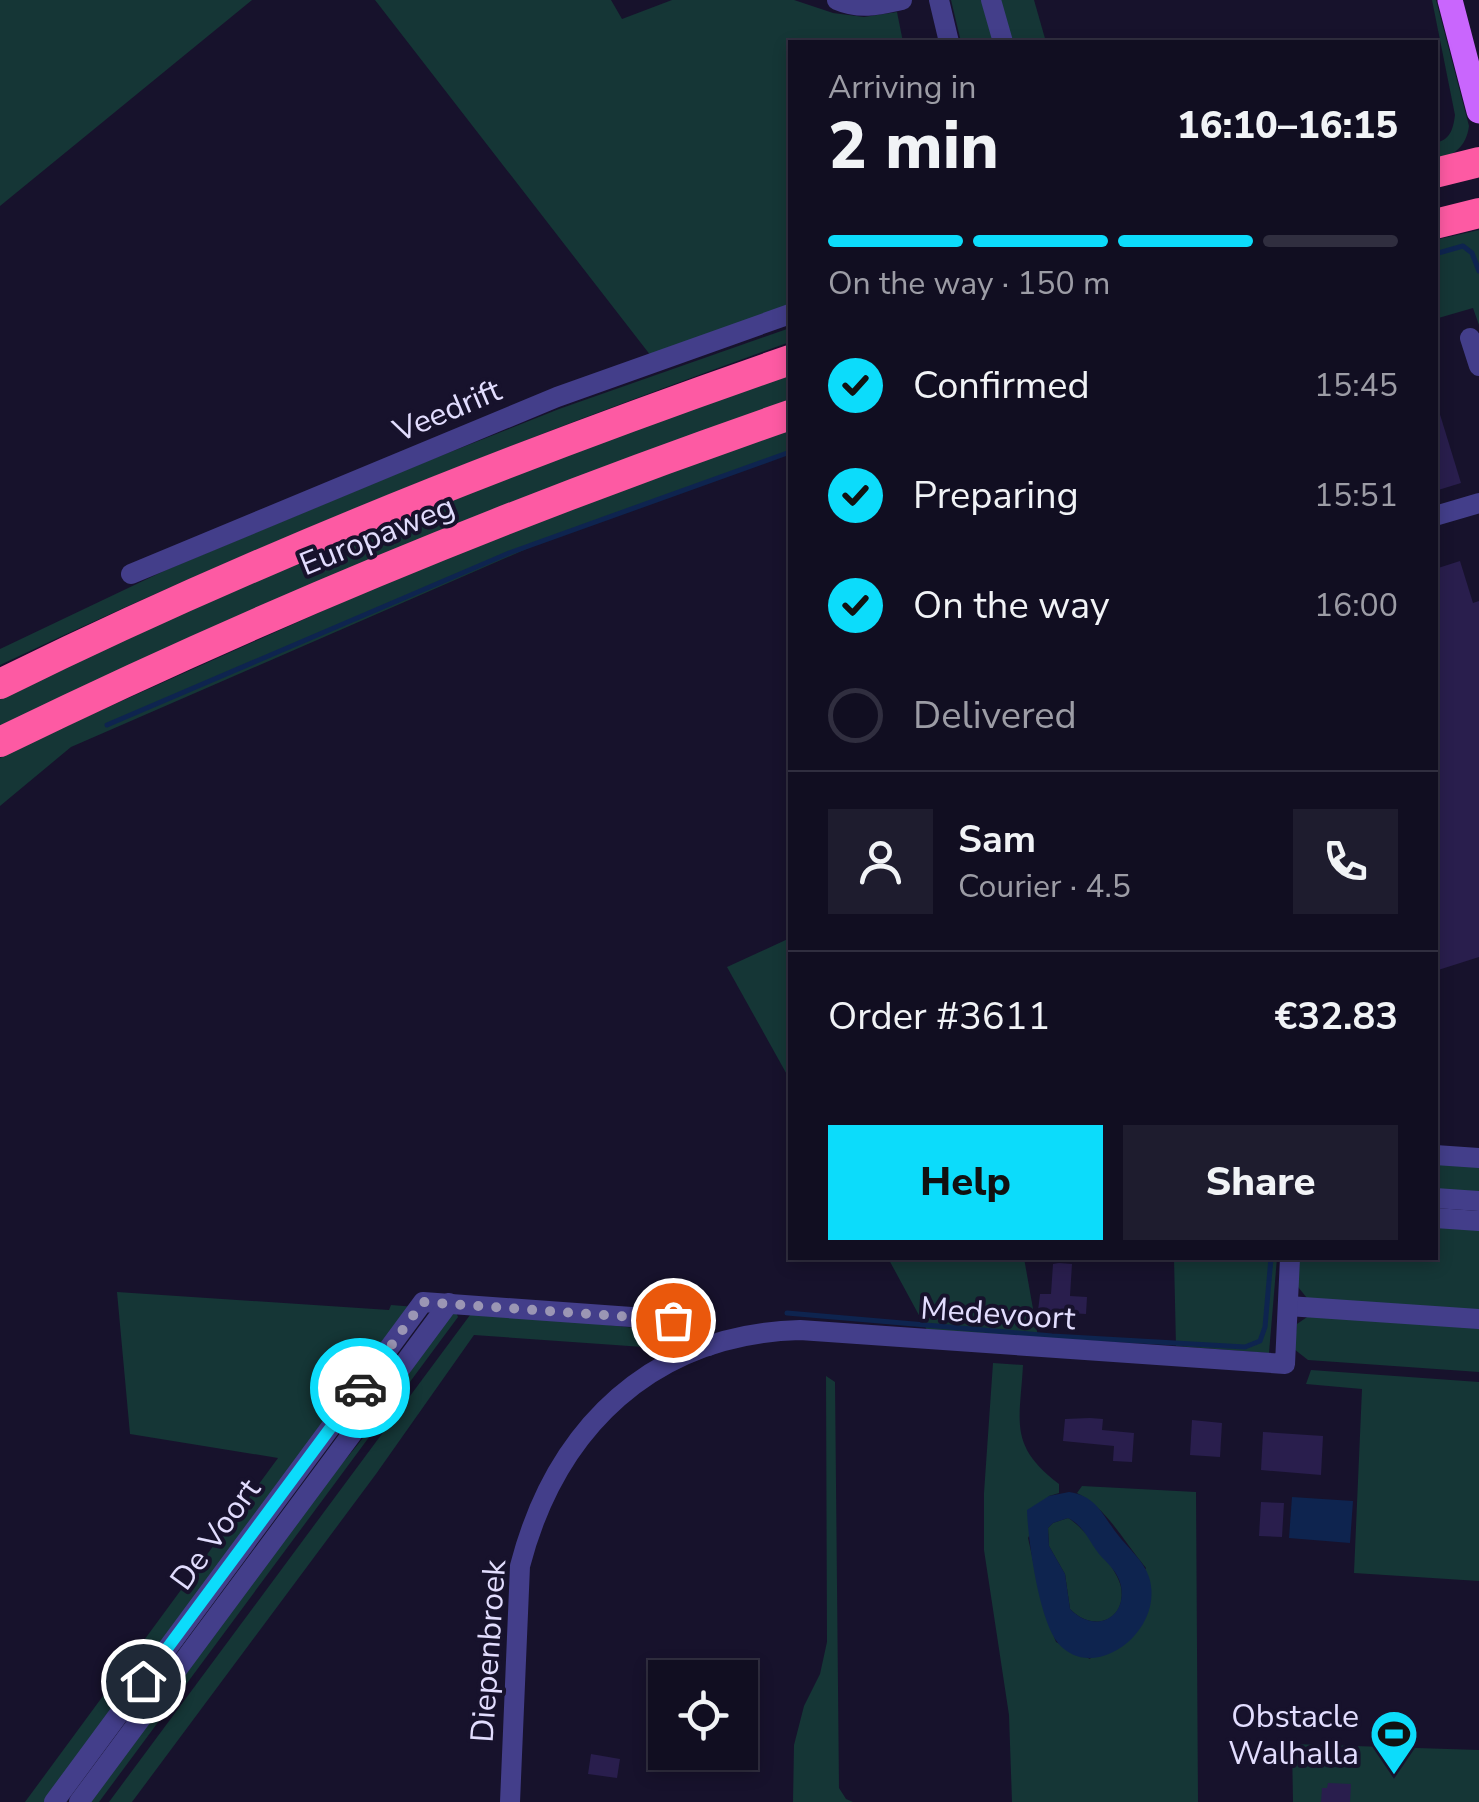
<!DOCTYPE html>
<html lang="en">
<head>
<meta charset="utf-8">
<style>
  body { margin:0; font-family:"Nunito Sans",sans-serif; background:#1e1c2e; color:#f1f3f6; height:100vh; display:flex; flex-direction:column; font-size:38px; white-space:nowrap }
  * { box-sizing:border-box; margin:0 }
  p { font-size:32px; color:#9c9ca5 }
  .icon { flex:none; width:55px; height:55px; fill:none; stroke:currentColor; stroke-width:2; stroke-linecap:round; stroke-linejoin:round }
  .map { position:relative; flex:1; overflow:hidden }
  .drawer { position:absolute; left:788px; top:40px; width:650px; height:1220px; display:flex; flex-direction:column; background:#110e21; border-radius:0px; box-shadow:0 5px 15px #0003,0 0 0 2px #302e3f }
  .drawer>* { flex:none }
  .buttons { position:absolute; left:648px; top:1660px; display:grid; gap:20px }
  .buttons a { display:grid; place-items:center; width:110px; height:110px; border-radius:0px; background:#110e21; box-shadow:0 5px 15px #0003,0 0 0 2px #302e3f; font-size:50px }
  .pin { position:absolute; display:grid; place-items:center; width:85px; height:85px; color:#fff; margin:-42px; border:5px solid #fff; border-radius:50%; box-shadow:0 2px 10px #0007 }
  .courier { position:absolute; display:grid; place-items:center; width:100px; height:100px; margin:-50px; border:8px solid #0cdcfb; border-radius:50%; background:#fff; color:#222; box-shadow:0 2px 12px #0007 }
  .headline em { font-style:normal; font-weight:800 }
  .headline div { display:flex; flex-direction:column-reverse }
  .headline { display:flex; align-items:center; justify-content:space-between; height:170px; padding:0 40px }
  h1 { font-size:65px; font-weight:800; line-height:75px }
  .bar { display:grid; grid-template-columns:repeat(4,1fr); gap:15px 10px; align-content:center; height:120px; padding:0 40px }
  .bar i { height:12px; border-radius:8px; background:#302e3f }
  .bar .active { background:#0cdcfb }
  .bar p { grid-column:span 4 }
  .line { display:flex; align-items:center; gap:25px; padding:0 40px; border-top:2px solid #302e3f }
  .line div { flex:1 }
  .round { display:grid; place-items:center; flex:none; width:105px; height:105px; border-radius:0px; background:#1e1c2e }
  ol { padding:0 40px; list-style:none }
  li { display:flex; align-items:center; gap:30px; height:110px }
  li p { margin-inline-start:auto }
  li .icon { padding:10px; border-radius:50%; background:#0cdcfb; color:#111; stroke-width:4 }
  li:last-child { color:#9c9ca5 }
  li i { width:55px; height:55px; border:5px solid #302e3f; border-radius:50% }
  .action { display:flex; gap:20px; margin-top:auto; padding:20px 40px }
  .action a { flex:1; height:115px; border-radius:0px; background:#0cdcfb; color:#111; font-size:40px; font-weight:800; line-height:115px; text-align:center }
  .action a+a { background:#1e1c2e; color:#f1f3f6 }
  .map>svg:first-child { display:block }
  .green { fill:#153636 }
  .water { fill:#0e244f; fill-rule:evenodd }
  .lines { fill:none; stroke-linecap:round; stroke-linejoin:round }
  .stream { stroke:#0e244f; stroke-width:5 }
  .building { fill:#291e4d }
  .minor { stroke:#433e8a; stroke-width:20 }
  .major { stroke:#c966fd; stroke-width:25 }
  .highway { stroke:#fd5aa3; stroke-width:30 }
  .done { stroke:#9b96b4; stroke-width:10; stroke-dasharray:0 18 }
  .route { stroke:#0cdcfb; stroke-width:12 }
  .labels { text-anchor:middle; stroke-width:8; stroke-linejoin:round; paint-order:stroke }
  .street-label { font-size:32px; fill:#e2ddfe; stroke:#17122c }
  .poi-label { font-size:32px; fill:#e2ddfe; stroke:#17122c; text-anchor:end }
</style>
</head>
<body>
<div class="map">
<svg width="1479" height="1802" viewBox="0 0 1479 1802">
  <rect width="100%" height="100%" fill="#17122c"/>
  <g class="green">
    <path d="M0 0H252L0 206Z"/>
    <path d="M375 0H611L622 19 672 0H794L833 13 864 17 897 12 903 42H790V306L651 356Z"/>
    <path d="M951 0H982L994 42H961Z"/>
    <path d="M998 0H1034L1046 42H1010Z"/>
    <path d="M1432 0H1436L1469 126C1466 148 1454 154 1435 162V143C1450 140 1453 130 1455 115Z"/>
    <path d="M1479 230V325L1473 308 1435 319V240Z"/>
    <path d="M790 328V342C522 438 258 543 0 665V649L166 570 425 462 559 409Z"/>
    <path d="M790 369V405L0 730V694L337 541Z"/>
    <path d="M790 422V453L540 543 71 747 0 806V758L37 739 387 582Z"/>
    <path d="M790 938V1080L727 967Z"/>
    <path d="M1435 1159 1479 1162V1195L1435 1192Z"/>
    <path d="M1435 1221 1479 1224V1313L1307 1298 1294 1282 1296 1258H1435Z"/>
    <path d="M888 1258H1024L1038 1337 927 1330Z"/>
    <path d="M1174 1258H1277L1269 1353 1176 1346Z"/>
    <path d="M117 1292 389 1310 391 1305 416 1307 49 1802H25L278 1458 130 1434Z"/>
    <path d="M473 1311 675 1332 683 1341 672 1349 474 1335 376 1474 132 1802H109Z"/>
    <path d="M456 1312 458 1317 99 1802H84L307 1501C334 1473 361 1444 382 1411 405 1376 420 1336 456 1312Z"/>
    <path d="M1310 1315 1479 1328V1372L1308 1360 1294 1349 1297 1324Z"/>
    <path d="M993 1363 1023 1365C1020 1422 1008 1445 1059 1484V1493L1049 1496 1028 1538 1044 1610 1056 1642 1090 1659 1146 1568C1124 1542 1107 1508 1077 1493L1082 1486 1196 1492 1198 1802H1012L1009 1715 984 1550V1493Z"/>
    <path d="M1311 1370 1479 1382V1581L1354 1573 1362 1389 1306 1384Z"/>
    <path d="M826 1376 835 1382 839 1788 846 1799 853 1802H793L794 1745 804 1706 820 1674 827 1642Z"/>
    <path d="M1068 1518C1083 1526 1118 1570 1121 1587 1127 1619 1094 1634 1070 1609L1065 1574 1049 1546 1048 1528 1053 1523Z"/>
    <path d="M1292 1744 1479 1750V1802H1293Z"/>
  </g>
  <g class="water">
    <path d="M1069 1492C1097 1496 1102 1515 1118 1535 1128 1548 1144 1561 1149 1577 1166 1631 1093 1685 1058 1643 1039 1620 1028 1541 1027 1510L1049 1496ZM1068 1518C1085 1527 1088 1540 1099 1554 1108 1564 1118 1572 1121 1586 1127 1619 1094 1634 1070 1609L1065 1574 1049 1546 1048 1528 1053 1523Z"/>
    <path d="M1292 1497 1353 1501 1350 1543 1289 1538Z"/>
  </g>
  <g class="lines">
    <g class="stream">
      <path d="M1435 143 1436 142"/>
      <path d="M1435 254 1463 246 1472 253 1479 271"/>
      <path d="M107 725 509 553 790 452"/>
      <path d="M787 1313 1052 1336 1245 1347 1260 1341 1265 1327 1271 1258"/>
    </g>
  </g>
  <g class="building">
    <path d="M1435 408H1438L1461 483 1435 491Z"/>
    <path d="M1460 561 1473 603 1479 601V957L1435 971V569Z"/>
    <path d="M1059 1263 1072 1264 1070 1296 1087 1297 1086 1314 1038 1311 1040 1294H1051L1053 1264Z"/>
    <path d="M1090 1418 1103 1419 1102 1430 1134 1433 1132 1462 1113 1461 1114 1446 1063 1441 1065 1419Z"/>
    <path d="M1192 1420 1222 1423 1220 1457 1190 1455Z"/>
    <path d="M1263 1432 1323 1436 1321 1475 1261 1470Z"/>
    <path d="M1261 1502 1284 1503 1282 1537 1259 1536Z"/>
    <path d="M591 1754 620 1759 617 1778 588 1774Z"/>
    <path d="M1328 1783 1351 1784 1350 1802H1321L1322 1788H1327Z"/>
  </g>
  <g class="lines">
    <g class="minor">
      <path d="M837 0C860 10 879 5 902 0"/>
      <path d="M939 0 949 42"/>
      <path d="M991 0 1003 42"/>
      <path d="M1470 338 1479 366"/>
      <path d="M1435 516 1479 503"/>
      <path d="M131 574 557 397 790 314"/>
      <path d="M1435 1155 1479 1158"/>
      <path d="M1435 1198 1479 1201"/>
      <path d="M1435 1218 1479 1221"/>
      <path d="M1288 1306 1479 1319"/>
      <path d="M54 1802 423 1302 673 1320 708 1346"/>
      <path d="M79 1802 449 1303"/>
      <path d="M510 1802 520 1566C556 1427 653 1334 800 1330L1285 1364 1290 1258"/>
    </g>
    <path class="major" d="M1450 0 1479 111"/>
    <g class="highway">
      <path d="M1435 173 1479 162"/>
      <path d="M1435 224 1479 213"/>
      <path d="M0 684C255 558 522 453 790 360"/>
      <path d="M0 742C256 617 521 508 790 415"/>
    </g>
  </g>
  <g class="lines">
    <path class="done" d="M360 1388 423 1302 673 1320"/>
    <path class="route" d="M143 1681 360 1388"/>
  </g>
  <defs>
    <g id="stadium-pin" transform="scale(2.5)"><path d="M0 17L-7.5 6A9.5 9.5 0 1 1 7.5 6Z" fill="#0cdcfb" stroke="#17122c"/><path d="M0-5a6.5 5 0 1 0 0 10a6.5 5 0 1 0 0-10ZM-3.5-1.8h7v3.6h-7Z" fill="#111"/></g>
  </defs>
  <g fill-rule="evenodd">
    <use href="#stadium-pin" x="1394" y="1734"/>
  </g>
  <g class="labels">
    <g class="street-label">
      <text transform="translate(447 410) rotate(-23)" y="11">Veedrift</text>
      <text transform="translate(377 535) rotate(-22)" y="11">Europaweg</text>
      <text transform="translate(998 1313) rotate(4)" y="11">Medevoort</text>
      <text transform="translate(215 1534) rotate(-54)" y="11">De Voort</text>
      <text transform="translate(488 1651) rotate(-86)" y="11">Diepenbroek</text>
    </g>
    <g class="poi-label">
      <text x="1359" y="1727">Obstacle<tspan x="1359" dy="37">Walhalla</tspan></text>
    </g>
  </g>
</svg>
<div class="buttons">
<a><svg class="icon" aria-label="locate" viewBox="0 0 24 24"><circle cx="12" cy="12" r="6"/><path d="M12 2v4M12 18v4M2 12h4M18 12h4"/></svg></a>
</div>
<div class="pin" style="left:673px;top:1320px;background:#ea580c"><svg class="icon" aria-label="bag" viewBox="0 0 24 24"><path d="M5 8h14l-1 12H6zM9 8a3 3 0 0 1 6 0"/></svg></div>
<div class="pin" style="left:143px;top:1681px;background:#1f2937"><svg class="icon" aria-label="home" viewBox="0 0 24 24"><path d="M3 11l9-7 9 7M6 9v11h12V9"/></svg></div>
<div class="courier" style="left:360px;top:1388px"><svg class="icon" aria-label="car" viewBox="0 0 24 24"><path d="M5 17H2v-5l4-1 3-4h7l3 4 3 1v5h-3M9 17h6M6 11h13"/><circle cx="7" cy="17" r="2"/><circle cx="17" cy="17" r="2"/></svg></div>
<section class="drawer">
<div class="headline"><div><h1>2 min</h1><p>Arriving in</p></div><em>16:10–16:15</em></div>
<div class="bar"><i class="active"></i><i class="active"></i><i class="active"></i><i></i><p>On the way · 150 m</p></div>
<ol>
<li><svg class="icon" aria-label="check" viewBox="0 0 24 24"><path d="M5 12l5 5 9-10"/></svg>Confirmed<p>15:45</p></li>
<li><svg class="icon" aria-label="check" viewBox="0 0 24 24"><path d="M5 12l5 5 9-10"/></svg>Preparing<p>15:51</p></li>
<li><svg class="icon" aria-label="check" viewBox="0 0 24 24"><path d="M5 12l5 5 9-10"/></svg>On the way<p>16:00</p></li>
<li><i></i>Delivered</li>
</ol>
<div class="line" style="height:180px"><a class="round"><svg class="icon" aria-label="person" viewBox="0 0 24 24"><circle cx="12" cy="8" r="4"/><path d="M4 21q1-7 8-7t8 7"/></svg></a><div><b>Sam</b><p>Courier · 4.5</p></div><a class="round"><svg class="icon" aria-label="phone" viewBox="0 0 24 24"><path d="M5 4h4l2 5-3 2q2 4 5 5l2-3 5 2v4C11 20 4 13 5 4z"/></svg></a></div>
<div class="line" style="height:130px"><div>Order #3611</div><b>€32.83</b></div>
<div class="action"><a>Help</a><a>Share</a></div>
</section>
</div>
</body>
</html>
